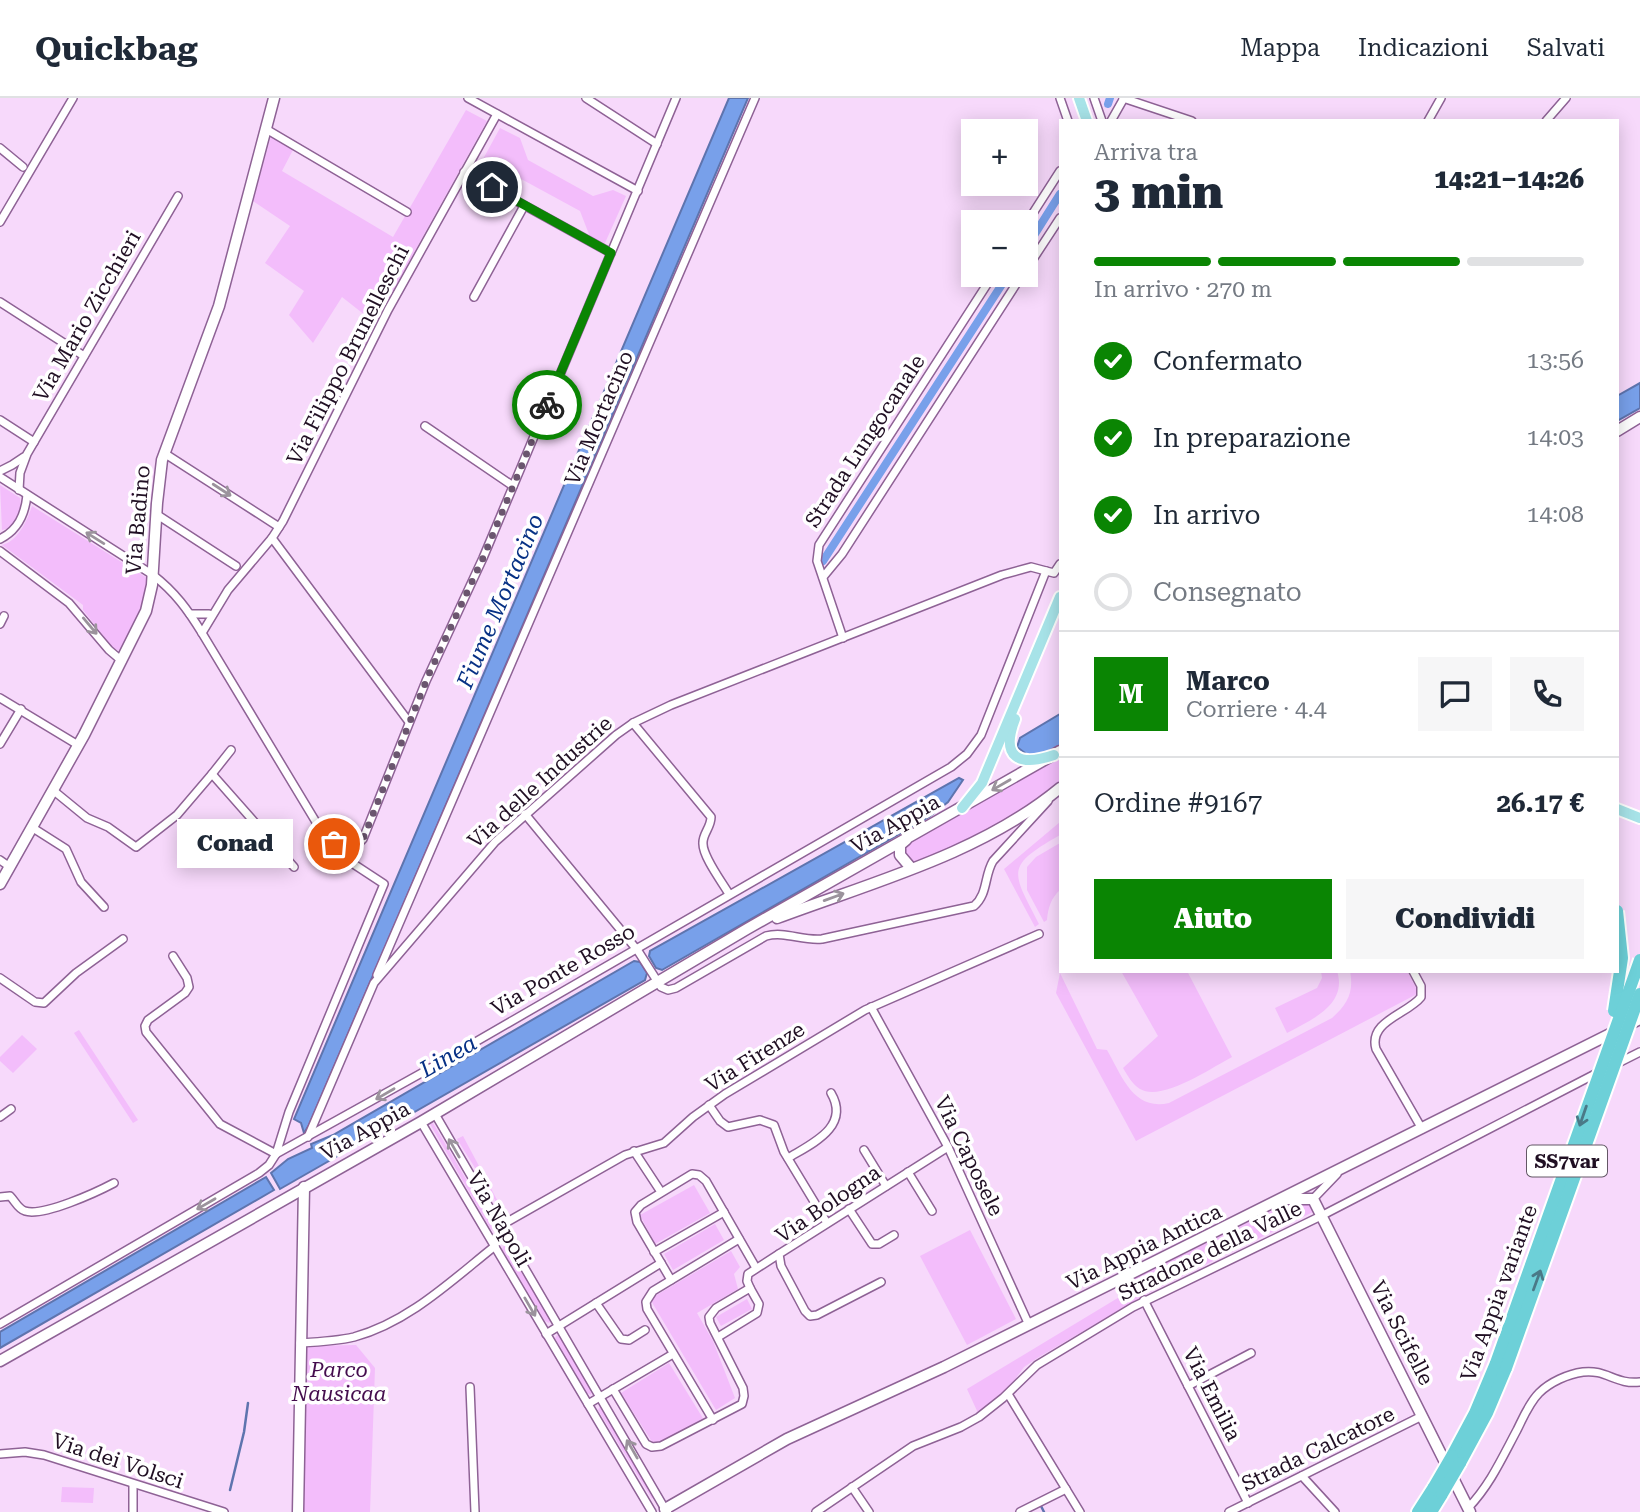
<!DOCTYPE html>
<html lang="it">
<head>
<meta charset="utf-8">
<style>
  body { margin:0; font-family:"Roboto Serif",serif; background:#f6f6f7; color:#1f2937; height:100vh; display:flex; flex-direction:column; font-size:26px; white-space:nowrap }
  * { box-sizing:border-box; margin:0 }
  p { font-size:23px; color:#747a83 }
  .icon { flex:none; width:38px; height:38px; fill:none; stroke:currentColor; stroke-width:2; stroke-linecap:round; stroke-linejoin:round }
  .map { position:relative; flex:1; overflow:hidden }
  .sheet { position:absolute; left:1059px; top:21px; width:560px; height:854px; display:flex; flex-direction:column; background:#fff; border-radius:0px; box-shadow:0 4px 18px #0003 }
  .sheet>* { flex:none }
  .fabs { position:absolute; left:961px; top:21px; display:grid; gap:14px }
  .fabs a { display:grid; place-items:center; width:77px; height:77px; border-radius:0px; background:#fff; box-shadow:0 4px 18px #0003; font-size:35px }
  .pin { position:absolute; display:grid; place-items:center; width:60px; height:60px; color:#fff; margin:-30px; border:4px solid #fff; border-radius:50%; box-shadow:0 2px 7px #0007 }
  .courier { position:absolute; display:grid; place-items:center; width:70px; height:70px; margin:-35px; border:5px solid #0a8503; border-radius:50%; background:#fff; color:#222; box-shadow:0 2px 9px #0007 }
  .bubble { position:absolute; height:49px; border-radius:0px; background:#fff; box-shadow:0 4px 18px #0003; font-size:23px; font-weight:800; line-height:49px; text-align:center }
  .overview em { font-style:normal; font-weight:800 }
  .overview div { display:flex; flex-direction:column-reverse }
  .overview { display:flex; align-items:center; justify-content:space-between; height:119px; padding:0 35px }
  h1 { font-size:46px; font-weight:800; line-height:52px }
  .bar { display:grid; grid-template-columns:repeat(4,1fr); gap:10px 7px; align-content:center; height:84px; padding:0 35px }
  .bar i { height:9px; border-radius:5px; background:#e0e1e3 }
  .bar .selected { background:#0a8503 }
  .bar p { grid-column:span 4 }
  .line { display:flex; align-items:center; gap:18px; padding:0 35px; border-top:2px solid #e0e1e3 }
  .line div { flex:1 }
  .round { display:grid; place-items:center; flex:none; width:74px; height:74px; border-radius:0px; background:#f6f6f7 }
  ol { padding:0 35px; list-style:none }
  li { display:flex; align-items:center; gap:21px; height:77px }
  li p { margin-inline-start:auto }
  li .icon { padding:7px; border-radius:50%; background:#0a8503; color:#fff; stroke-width:4 }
  li:last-child { color:#747a83 }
  li i { width:38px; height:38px; border:4px solid #e0e1e3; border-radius:50% }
  .primary-button { display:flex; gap:14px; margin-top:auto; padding:14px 35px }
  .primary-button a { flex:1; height:80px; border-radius:0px; background:#0a8503; color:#fff; font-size:28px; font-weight:800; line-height:80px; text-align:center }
  .primary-button a+a { background:#f6f6f7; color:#1f2937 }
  header { display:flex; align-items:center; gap:42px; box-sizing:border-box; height:98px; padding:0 35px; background:#fff; border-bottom:2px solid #e0e1e3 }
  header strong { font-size:33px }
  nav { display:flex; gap:38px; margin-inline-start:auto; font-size:24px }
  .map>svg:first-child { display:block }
  .green { fill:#f3bdfb }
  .water { fill:#78a0ea; stroke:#5e74ae; stroke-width:2 }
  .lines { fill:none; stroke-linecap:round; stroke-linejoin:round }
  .stream { stroke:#5e74ae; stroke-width:2.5 }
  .canal { stroke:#78a0ea; stroke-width:8 }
  .street-casing { stroke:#8e6295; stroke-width:10 }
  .secondary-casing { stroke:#8e6295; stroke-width:13 }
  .primary-casing { stroke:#fff; stroke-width:14 }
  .highway-casing { stroke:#fff; stroke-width:16 }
  .street { stroke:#fff; stroke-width:7 }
  .secondary { stroke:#fff; stroke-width:10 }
  .primary { stroke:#a7e3e8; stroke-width:10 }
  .highway { stroke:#6dd0d8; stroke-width:12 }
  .highway-bridge-casing { stroke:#fff; stroke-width:16; stroke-linecap:butt }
  .highway-bridge { stroke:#6dd0d8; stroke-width:12 }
  .oneway { stroke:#9b939c }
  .oneway2 { stroke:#4a7987 }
  .done { stroke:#6b566f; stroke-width:7; stroke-dasharray:0 12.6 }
  .route { stroke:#0a8503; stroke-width:9 }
  .labels { text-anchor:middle; stroke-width:7; stroke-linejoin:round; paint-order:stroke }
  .shield { fill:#fff; stroke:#635765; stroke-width:2 }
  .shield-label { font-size:19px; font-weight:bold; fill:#200f23 }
  .street-label { font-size:21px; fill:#200f23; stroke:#fff }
  .park-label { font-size:21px; font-style:italic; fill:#450d4e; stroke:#fff }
  .water-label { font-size:23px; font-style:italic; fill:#073185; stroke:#fff }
</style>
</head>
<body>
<header>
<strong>Quickbag</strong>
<nav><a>Mappa</a><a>Indicazioni</a><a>Salvati</a></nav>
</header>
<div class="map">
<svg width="1640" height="1414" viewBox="0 0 1640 1414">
  <rect width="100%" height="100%" fill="#f7d9fb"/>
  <g class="green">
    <path d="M466 12 487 23 375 225 342 199 313 245 289 217 304 193 265 165 290 128 253 103 271 38 294 50 282 73 393 139Z"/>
    <path d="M500 30 520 40 528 62 593 98 613 92 626 98 605 145 590 139 580 113 512 76 490 81 476 74Z"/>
    <path d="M0 387 20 400C22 412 18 420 10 430L2 432Z"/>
    <path d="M32 408 147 480C148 507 134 531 122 554L113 550 83 512V507L2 447C18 443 27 423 32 408Z"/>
    <path d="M1060 657V684C1017 723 966 746 912 764L903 753 905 746Z"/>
    <path d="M1060 724V737C1004 769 1012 773 1039 826L1035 829 1004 771Z"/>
    <path d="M1060 745V792C1051 800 1048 810 1047 822L1044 824 1027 792V769L1036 759Z"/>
    <path d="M1121 873H1187L1232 959C1211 970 1162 1004 1140 991 1132 986 1128 978 1123 970L1158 938Z"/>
    <path d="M1321 873H1337C1348 907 1311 922 1287 935L1275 910 1317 890 1322 880Z"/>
    <path d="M1350 873H1407L1419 895 1136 1043 1056 895 1060 875 1097 951 1107 952C1122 978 1133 1013 1169 1005L1332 920C1348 906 1354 894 1350 873Z"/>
    <path d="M79 932 138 1022 133 1025 74 935Z"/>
    <path d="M22 937 37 951 13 975 0 963V959Z"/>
    <path d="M433 1025 495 1130 494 1133 491 1132 430 1026Z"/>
    <path d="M463 1038 504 1115H503L457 1041Z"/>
    <path d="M694 1087 710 1115 655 1146 640 1117Z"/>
    <path d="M1305 1103 1311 1104 1315 1113 1152 1193 1039 1259 1024 1269 1006 1294 978 1315 967 1291 1131 1192 1127 1184 1275 1111Z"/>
    <path d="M715 1126 724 1142 673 1172 664 1156Z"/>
    <path d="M970 1132 1016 1221 967 1247 920 1158Z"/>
    <path d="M504 1147 551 1222 549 1225 545 1223 502 1151Z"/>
    <path d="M731 1153 740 1169 734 1176 738 1191 697 1215 713 1243 735 1300 716 1312 650 1201Z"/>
    <path d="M747 1201 752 1211 721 1228 716 1219Z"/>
    <path d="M557 1237 560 1238 592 1293 591 1297 587 1295 555 1240Z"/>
    <path d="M356 1247 375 1270 370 1414H302L304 1252 311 1248Z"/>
    <path d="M669 1265 704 1322 654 1347 621 1295Z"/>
    <path d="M600 1308 603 1310 654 1397 652 1401 598 1312Z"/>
    <path d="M62 1389 94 1390 93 1405 61 1404Z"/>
  </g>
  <g class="water">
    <path d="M729 0H748L309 1027 304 1035 301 1025 294 1021Z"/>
    <path d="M1640 285V310L1617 323V298Z"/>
    <path d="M1060 616V648L1046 656 1029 658 1017 649 1020 640Z"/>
    <path d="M959 680 963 682 948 704 929 719 662 872 656 870 649 858 650 853Z"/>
    <path d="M634 863 640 864 647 875 645 882 280 1091 271 1075 288 1061 312 1050 311 1046 333 1037Z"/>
    <path d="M266 1079 274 1092 0 1250V1234Z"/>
  </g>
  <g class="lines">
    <g class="stream">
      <path d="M230 1392 244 1334 248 1305"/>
      <path d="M1041 1408 1044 1414"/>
    </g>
    <g class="canal">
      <path d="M1108 6 1110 0"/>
      <path d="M1026 150 1060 96"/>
      <path d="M823 463 1008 177"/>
    </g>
    <g class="street-casing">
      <g id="street">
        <path d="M468 0 638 93"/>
        <path d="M586 0 657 46"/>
        <path d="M1060 0 1068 23"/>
        <path d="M1094 0 1102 23"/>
        <path d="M1123 0 1192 23"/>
        <path d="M1111 23 1124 0"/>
        <path d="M1428 23 1441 0"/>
        <path d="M1546 23 1566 0"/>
        <path d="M266 31 407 114"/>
        <path d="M0 50 23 69"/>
        <path d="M464 74 611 155"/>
        <path d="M0 124 73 0"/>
        <path d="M1026 126 1060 73"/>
        <path d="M1026 172 1060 120"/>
        <path d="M474 199 524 108"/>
        <path d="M0 204 84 258"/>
        <path d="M0 322 34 344"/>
        <path d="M425 328 513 388"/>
        <path d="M164 355 279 429"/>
        <path d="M0 373 12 367 24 359"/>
        <path d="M0 379 153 477C175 494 188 512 202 535L322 734 352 765 384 786 289 1014 276 1056"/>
        <path d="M19 392 20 375 27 356 178 98"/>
        <path d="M156 416 236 468"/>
        <path d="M272 440 409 624"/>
        <path d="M0 441C18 432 25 417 27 397"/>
        <path d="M0 453 69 505 109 552 122 563"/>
        <path d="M823 479 842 456 1022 177"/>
        <path d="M190 516H209"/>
        <path d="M0 526 4 518"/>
        <path d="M202 535 228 492 272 440 283 423 388 212 497 16"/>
        <path d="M843 540 817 463 819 447 993 177"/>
        <path d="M0 600 78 647"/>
        <path d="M633 625 711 719C711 730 702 736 703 746 703 759 722 784 729 796"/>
        <path d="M0 646 21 611"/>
        <path d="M212 676 231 652"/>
        <path d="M54 693 87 720 108 729 136 749 177 717 212 676 294 769"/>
        <path d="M525 716 638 853 661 889 668 892 676 890 766 838C785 833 802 843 822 841L974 808C988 796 984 778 993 763L1048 703"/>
        <path d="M33 730 66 751 81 784 104 809"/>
        <path d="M342 751 352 752 363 741 426 583 483 460 676 0"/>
        <path d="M0 762 10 769"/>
        <path d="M173 858 187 880 189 889 185 895 148 922 145 928 146 934 220 1026 276 1056"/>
        <path d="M1413 873 1421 888V899C1408 916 1368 923 1376 951L1422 1031"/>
        <path d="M377 877 755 0"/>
        <path d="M0 880 35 904 44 905 76 875 123 841"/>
        <path d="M871 909 948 1049 1029 1227"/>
        <path d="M1616 966 1640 954"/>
        <path d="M709 1007 720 1023 728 1029 760 1022 774 1027 784 1054 827 1125"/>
        <path d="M435 1016 665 1411"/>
        <path d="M0 1019 11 1011"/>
        <path d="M421 1024 652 1414"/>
        <path d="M308 1039 374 885 495 744 616 637 633 625 671 607 1002 477 1031 469 1046 473"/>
        <path d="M864 1052 886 1088"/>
        <path d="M634 1053 661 1094"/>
        <path d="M788 1060C811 1046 851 1029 831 995"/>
        <path d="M908 1074 932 1113"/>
        <path d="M0 1099 10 1098C15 1103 18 1111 25 1113 43 1119 97 1094 114 1085"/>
        <path d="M1313 1101 1337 1076"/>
        <path d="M849 1111 872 1146H879L894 1137"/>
        <path d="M500 1128 625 1057 664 1045 693 1019 725 996 865 912 1039 836"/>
        <path d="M654 1154 724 1114"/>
        <path d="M671 1182 637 1124 635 1114 641 1107 692 1076 699 1077 706 1083 756 1170"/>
        <path d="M881 1184 817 1217 810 1218 805 1213 781 1168 779 1156 948 1049"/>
        <path d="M750 1190 747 1183 748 1176 779 1156"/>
        <path d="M1144 1202 1248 1405"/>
        <path d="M596 1205 621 1241 629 1242 645 1232"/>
        <path d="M0 1226 259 1075 269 1067 276 1056 427 972 951 669 967 656 981 637 1046 473 1054 475 1060 466"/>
        <path d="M546 1236 661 1165"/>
        <path d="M300 1245C318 1244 337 1243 354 1239 409 1224 452 1182 495 1148"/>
        <path d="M1188 1288 1251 1255"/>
        <path d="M470 1289 475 1414"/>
        <path d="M613 1291 646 1346 652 1349 661 1348 742 1306 744 1298 743 1290 710 1225 709 1219 716 1210 750 1190 759 1206 757 1215 718 1239"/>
        <path d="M1008 1296 1080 1414"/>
        <path d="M588 1306 673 1256"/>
        <path d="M713 1322 647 1211 646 1204 653 1193 739 1141"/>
        <path d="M0 1356 25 1354 44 1357 224 1414"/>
        <path d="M1302 1378 1335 1414"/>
        <path d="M133 1387V1414"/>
        <path d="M852 1389 869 1414"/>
        <path d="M1468 1410C1490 1387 1502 1360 1517 1332 1523 1320 1529 1305 1539 1295 1550 1284 1568 1276 1583 1274 1606 1271 1616 1287 1640 1284"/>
        <path d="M816 1414 913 1348 961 1329 979 1319 1003 1300 1037 1267 1133 1209 1321 1118 1599 974"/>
        <path d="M1020 1414 1066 1391"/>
        <path d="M1229 1414 1422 1318"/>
      </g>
    </g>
    <g class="secondary-casing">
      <g id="secondary">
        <path d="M1617 333 1640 319"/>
        <path d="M906 742 900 747V757L911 770"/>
        <path d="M0 786 84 637 146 513 152 487 157 405 162 362 219 208 274 0"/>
        <path d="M777 820C873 784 980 756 1060 690"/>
        <path d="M1286 1101H1313L1470 1414"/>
        <path d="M0 1263 421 1024 747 831 1060 653"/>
        <path d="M298 1414 304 1089"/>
        <path d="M666 1414 665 1411 787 1341 944 1269 1640 921"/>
      </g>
    </g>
    <g class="primary-casing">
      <g id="primary">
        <path d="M1079 0 1087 23"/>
        <path d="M1015 621C1000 660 1019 669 1054 657"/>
        <path d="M962 710 982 685 1060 499"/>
        <path d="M1617 711 1640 720"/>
      </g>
    </g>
    <g class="highway-casing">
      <g id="highway">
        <path d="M1452 1358 1475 1315 1496 1265"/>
        <path d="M1460 1365 1487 1315 1506 1270"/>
        <path d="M1418 1414 1434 1389"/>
        <path d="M1431 1414 1442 1396"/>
      </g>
    </g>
    <use href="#street" class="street"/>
    <use href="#secondary" class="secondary"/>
    <use href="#primary" class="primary"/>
    <use href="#highway" class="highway"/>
    <g class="highway-bridge-casing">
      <g id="highway-bridge">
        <path d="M1614 913 1622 860 1617 813"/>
        <path d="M1496 1265 1640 862"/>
        <path d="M1506 1270 1640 896"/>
        <path d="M1434 1389 1452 1358"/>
        <path d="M1442 1396 1460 1365"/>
      </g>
    </g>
    <use href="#highway-bridge" class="highway-bridge"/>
  </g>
  <defs><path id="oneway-shaft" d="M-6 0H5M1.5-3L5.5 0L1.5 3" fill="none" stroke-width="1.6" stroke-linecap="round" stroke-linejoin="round" transform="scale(1.75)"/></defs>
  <g class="oneway">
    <use href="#oneway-shaft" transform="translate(222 392) rotate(33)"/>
    <use href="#oneway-shaft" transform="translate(95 440) rotate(-148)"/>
    <use href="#oneway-shaft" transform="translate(90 528) rotate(50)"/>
    <use href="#oneway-shaft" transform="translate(1001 687) rotate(150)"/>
    <use href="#oneway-shaft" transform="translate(834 799) rotate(-20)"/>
    <use href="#oneway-shaft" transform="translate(385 996) rotate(150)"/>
    <use href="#oneway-shaft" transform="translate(454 1050) rotate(-120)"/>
    <use href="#oneway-shaft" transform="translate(206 1106) rotate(150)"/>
    <use href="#oneway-shaft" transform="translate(530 1209) rotate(60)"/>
    <use href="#oneway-shaft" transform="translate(632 1351) rotate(-120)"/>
  </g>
  <g class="oneway2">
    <use href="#oneway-shaft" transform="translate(1583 1018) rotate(109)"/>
    <use href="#oneway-shaft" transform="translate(1537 1182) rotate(-70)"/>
  </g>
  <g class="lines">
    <path class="done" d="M334 746C346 755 355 755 363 741L429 576 483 460 547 307"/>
    <path class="route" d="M492 89 611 155 547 307"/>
  </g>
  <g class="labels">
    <rect class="shield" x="1527" y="1047.5" width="80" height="31" rx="5"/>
    <g class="shield-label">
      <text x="1567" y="1070">SS7var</text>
    </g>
    <g class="street-label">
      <text transform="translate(87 218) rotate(-60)" y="7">Via Mario Zicchieri</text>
      <text transform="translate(348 257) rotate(-63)" y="7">Via Filippo Brunelleschi</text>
      <text transform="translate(599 320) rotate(-67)" y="7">Via Mortacino</text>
      <text transform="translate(865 343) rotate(-57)" y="7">Strada Lungocanale</text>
      <text transform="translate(138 422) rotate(-85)" y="7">Via Badino</text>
      <text transform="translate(540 684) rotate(-42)" y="7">Via delle Industrie</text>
      <text transform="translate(895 726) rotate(-29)" y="7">Via Appia</text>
      <text transform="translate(563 872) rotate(-30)" y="7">Via Ponte Rosso</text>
      <text transform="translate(755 959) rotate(-32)" y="7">Via Firenze</text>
      <text transform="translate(365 1033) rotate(-29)" y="7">Via Appia</text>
      <text transform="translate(969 1058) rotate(64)" y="7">Via Caposele</text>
      <text transform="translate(828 1106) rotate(-34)" y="7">Via Bologna</text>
      <text transform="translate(499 1121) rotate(60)" y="7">Via Napoli</text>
      <text transform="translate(1144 1149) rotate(-26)" y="7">Via Appia Antica</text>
      <text transform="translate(1210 1153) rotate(-26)" y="7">Stradone della Valle</text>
      <text transform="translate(1499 1195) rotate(-70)" y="7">Via Appia variante</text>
      <text transform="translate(1402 1235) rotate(63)" y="7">Via Scifelle</text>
      <text transform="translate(1212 1296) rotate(63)" y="7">Via Emilia</text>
      <text transform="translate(1318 1351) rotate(-26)" y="7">Strada Calcatore</text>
      <text transform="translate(118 1363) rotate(18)" y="7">Via dei Volsci</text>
    </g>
    <g class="park-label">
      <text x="339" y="1279">Parco<tspan x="339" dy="24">Nausicaa</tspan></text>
    </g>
    <g class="water-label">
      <text transform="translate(500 503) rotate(-67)" y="8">Fiume Mortacino</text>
      <text transform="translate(448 958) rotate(-30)" y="8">Linea</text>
    </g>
  </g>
</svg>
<div class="fabs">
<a>+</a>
<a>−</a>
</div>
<div class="pin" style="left:334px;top:746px;background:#ea580c"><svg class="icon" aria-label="bag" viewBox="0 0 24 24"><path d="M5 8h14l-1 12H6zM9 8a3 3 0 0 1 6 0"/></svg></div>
<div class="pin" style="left:492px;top:89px;background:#1f2937"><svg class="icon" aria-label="home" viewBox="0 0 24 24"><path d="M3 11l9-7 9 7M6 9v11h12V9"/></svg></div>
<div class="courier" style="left:547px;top:307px"><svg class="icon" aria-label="bike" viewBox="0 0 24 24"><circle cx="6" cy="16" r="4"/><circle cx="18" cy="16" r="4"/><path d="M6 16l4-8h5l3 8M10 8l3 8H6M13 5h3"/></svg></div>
<div class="bubble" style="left:177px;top:721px;width:116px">Conad</div>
<section class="sheet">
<div class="overview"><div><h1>3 min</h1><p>Arriva tra</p></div><em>14:21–14:26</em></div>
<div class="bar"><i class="selected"></i><i class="selected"></i><i class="selected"></i><i></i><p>In arrivo · 270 m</p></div>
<ol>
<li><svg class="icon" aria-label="check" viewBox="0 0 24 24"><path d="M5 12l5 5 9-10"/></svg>Confermato<p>13:56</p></li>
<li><svg class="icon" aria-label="check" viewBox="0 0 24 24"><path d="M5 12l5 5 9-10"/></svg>In preparazione<p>14:03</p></li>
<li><svg class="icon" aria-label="check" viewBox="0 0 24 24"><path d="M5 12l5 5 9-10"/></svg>In arrivo<p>14:08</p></li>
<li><i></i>Consegnato</li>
</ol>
<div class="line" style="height:126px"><b class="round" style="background:#0a8503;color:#fff">M</b><div><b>Marco</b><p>Corriere · 4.4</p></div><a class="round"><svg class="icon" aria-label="chat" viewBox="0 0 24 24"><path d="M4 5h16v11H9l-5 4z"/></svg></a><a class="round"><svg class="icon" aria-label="phone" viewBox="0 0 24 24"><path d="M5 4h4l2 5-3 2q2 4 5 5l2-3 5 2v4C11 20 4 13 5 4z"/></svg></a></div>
<div class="line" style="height:91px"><div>Ordine #9167</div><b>26.17 €</b></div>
<div class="primary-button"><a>Aiuto</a><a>Condividi</a></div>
</section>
</div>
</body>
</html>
